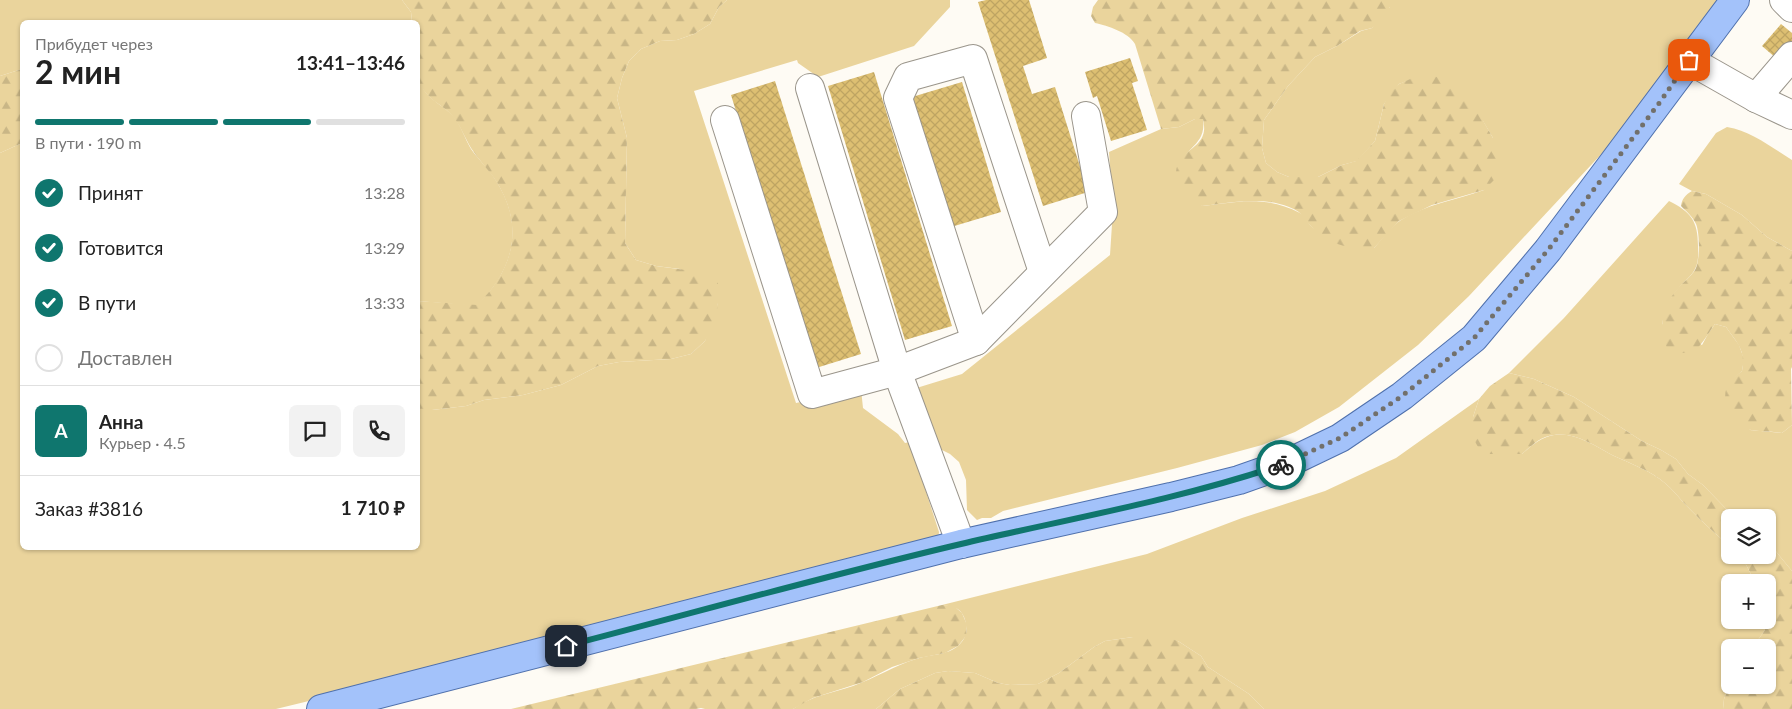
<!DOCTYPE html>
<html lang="ru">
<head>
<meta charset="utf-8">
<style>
  body { margin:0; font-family:Lato,sans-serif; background:#f2f2f2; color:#222; height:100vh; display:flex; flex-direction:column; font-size:19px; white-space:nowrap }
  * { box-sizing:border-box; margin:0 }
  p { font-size:16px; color:#767676 }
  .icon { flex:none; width:28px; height:28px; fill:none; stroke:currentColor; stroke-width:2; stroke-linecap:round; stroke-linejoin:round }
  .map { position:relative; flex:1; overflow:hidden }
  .side { position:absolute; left:20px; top:20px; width:400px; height:530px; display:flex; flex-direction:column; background:#fff; border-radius:8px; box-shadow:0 1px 4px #0004 }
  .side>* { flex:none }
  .controls { position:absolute; left:1721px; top:509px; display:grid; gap:10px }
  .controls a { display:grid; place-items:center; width:55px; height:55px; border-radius:8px; background:#fff; box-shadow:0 1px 4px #0004; font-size:25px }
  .pin { position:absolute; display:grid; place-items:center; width:42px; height:42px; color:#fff; margin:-21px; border-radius:10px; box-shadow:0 2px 8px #0006 }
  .courier { position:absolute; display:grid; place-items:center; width:50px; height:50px; margin:-25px; border:4px solid #0f766e; border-radius:50%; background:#fff; color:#222; box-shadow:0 1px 6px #0007 }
  .summary em { font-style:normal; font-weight:700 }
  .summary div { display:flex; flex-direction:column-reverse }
  .summary { display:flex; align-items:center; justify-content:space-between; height:85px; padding:0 15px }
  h1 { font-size:32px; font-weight:700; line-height:38px }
  .bar { display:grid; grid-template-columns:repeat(4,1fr); gap:8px 5px; align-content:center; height:60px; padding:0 15px }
  .bar i { height:6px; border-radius:4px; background:#e0e0e0 }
  .bar .selected { background:#0f766e }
  .bar p { grid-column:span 4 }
  .line { display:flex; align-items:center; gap:12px; padding:0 15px; border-top:1px solid #e0e0e0 }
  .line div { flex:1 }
  .round { display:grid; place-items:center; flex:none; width:52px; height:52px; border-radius:8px; background:#f2f2f2 }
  ol { padding:0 15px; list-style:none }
  li { display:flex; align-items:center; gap:15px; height:55px }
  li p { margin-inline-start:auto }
  li .icon { padding:5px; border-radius:50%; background:#0f766e; color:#fff; stroke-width:4 }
  li:last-child { color:#767676 }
  li i { width:28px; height:28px; border:2px solid #e0e0e0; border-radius:50% }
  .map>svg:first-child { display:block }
  .green { fill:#ead49c }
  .forest { fill:url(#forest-firs) }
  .building { fill:url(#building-cross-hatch) }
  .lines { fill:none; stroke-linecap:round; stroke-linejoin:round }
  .minor-casing { stroke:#9a958b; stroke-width:30 }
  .major-casing { stroke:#4f70ac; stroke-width:30 }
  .minor { stroke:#fff; stroke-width:28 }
  .major { stroke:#a3c2fa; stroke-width:28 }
  .done { stroke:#72706b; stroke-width:5; stroke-dasharray:0 9 }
  .route { stroke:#0f766e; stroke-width:6 }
</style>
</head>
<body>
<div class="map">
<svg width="1792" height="709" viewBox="0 0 1792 709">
  <defs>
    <pattern id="forest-firs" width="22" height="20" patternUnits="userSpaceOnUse" patternTransform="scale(1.25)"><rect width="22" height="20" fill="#ead49c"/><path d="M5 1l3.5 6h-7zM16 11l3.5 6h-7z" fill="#c9b686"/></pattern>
    <pattern id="building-cross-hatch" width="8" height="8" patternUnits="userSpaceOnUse" patternTransform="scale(1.25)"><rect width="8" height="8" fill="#ddbf72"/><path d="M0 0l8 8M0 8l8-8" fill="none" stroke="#bea462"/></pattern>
  </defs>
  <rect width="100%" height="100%" fill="#fefbf4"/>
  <g class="green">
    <path d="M0 0H402L411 12 412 22H22V69L0 76Z"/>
    <path d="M727 0H950V7L914 46 818 77 798 63 797 60 694 91 796 403 861 389 863 408 898 434 905 443 910 442 939 532 938 540 921 552 276 709H0V153L22 143V548H418V410H432L466 406 484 400 523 395 561 385 598 366 619 362 671 359 691 354 705 341 718 303 680 269 656 266 636 260 625 243 627 138 617 98 622 78 629 61 641 49 660 41 677 40 694 34 710 24 719 7Z"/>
    <path d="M1390 0H1720L1620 134 1469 296 1418 345 1339 407 1295 432 1262 445 1177 468 1003 511 991 518H982L977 520 967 510 966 480 959 462 950 454 940 449 910 390 962 374 1110 255 1113 209 1109 152 1161 129 1179 127 1195 119H1203C1207 147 1181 148 1176 173L1202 206C1238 202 1265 195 1300 213 1307 216 1308 226 1315 229 1333 238 1355 242 1374 248 1382 239 1391 227 1401 220 1427 204 1456 200 1484 190L1493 138 1483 121 1412 79 1399 84 1384 104 1375 141 1357 161 1342 165 1318 177H1289L1277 172 1266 163 1262 148 1264 120 1288 86 1315 57 1337 46 1361 31 1372 28 1390 7Z"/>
    <path d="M418 77C425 100 439 101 453 116 461 125 465 139 471 149 478 159 488 168 495 179 525 225 515 268 477 306L418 301Z"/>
    <path d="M1727 127C1751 131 1771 147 1792 160V251L1767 237 1742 215 1706 194 1692 191 1679 184 1716 133Z"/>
    <path d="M1669 201C1691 212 1698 221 1698 246 1698 253 1699 262 1695 269 1692 276 1683 282 1678 289 1669 299 1665 311 1662 324L1702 345 1708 334 1715 324 1726 327 1739 345 1744 359 1742 371 1730 382 1750 430 1782 433 1792 425V571L1774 549 1768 544V518L1734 517 1703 485 1688 474 1676 459 1661 450 1642 441 1574 397 1534 379 1509 373 1564 318Z"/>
    <path d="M1479 399 1473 417V437L1522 454C1531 446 1541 437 1554 435 1575 432 1595 446 1612 455 1631 464 1650 470 1666 484 1672 489 1677 495 1682 501 1697 517 1713 532 1730 546V555H1741L1755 582H1730V620H1765V630L1753 647 1730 648V684L1724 699 1723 709H1264L1249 694 1208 667 1201 656 1178 641 1133 637 1105 641 1094 647 1059 673 1038 684 1010 685 998 683 975 673 948 671 935 673 900 689 876 709H793C811 696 832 693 853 686 875 678 894 666 916 659 930 654 947 656 959 645 968 636 968 628 964 617 960 607 951 606 942 605L1147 554 1242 518 1325 491 1396 458Z"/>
  </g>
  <g class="forest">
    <path d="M402 0H727L719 7 710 24 694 34 677 40 660 41 641 49 629 61 622 78 617 98 627 138 625 243 636 260 656 266 701 272 718 283V303L715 323 705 341 691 354 671 359 619 362 598 366 561 385 523 395 484 400 466 406 432 410H418V301L477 305C515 268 525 224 494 178 487 168 478 159 471 148 465 138 461 127 454 118 444 104 426 101 418 80 415 72 418 34 418 22H412L411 12Z"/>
    <path d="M1098 0H1390V7L1383 20 1372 28 1360 31 1337 46 1315 57 1288 86 1264 120 1262 148 1266 163 1277 172 1289 177H1318L1342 165 1356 161 1375 141 1384 104 1390 92 1399 84 1426 72 1459 87 1473 103 1493 138 1498 158 1497 177 1484 190 1432 205 1399 221 1374 248C1351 250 1331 245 1314 229 1303 219 1305 213 1289 207 1261 196 1231 203 1202 206 1185 200 1170 183 1178 164 1183 152 1199 147 1203 135 1205 129 1204 125 1203 119H1195L1179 127 1161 129 1135 44C1128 32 1108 26 1095 23L1091 16 1093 7Z"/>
    <path d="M22 69V143L0 153V76Z"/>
    <path d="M1692 191 1706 194 1742 215 1767 237 1792 251V367L1791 369 1792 425 1782 433C1771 431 1758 432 1747 429 1730 423 1718 398 1730 381 1733 378 1738 374 1742 371 1746 350 1737 343 1726 327L1715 324C1707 335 1703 344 1692 353H1681L1667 348C1657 327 1663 305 1679 287 1684 282 1691 276 1695 270 1700 262 1700 233 1696 224 1693 217 1686 211 1681 206 1682 199 1685 195 1692 191Z"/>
    <path d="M1509 373 1534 379 1574 397 1642 441 1661 450 1676 459 1688 474 1703 485 1734 517 1730 518V546C1713 532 1697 517 1682 501 1677 495 1672 489 1666 484 1650 470 1631 464 1612 455 1595 446 1575 432 1554 435 1541 436 1531 446 1522 454H1482L1473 438V417L1479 399 1490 386Z"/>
    <path d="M1768 544 1774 549 1792 571V709H1723L1724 699 1730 684 1768 685V648L1753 647 1765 630V620H1768V582H1755L1741 555H1768Z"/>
    <path d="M942 605 954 606 962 613 967 625 966 636 958 646 945 653 919 658 892 667 863 682 813 698 793 709H705L701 708 696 709H511Z"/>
    <path d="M1133 637H1165L1178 641 1201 656 1208 667 1249 694 1264 709H876L900 689 935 673 948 671 975 673 998 683 1010 685 1038 684 1059 673 1094 647 1105 641Z"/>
  </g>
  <g class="building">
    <path d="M986 0H1029L1047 58 1023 66 1032 94 1055 87 1088 192 1043 206 978 2Z"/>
    <path d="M1781 24 1792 33V72L1762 46Z"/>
    <path d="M1130 58 1138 81 1132 83 1147 130 1111 141 1097 96 1093 98 1085 72Z"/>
    <path d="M874 72 952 326 905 340 828 86Z"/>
    <path d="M775 81 861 354 816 368 731 95Z"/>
    <path d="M962 82 1001 212 951 227 912 97Z"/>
  </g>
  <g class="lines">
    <g class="minor-casing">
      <g id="minor">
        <path d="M1784 0 1792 8"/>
        <path d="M1689 60 1756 98 1792 115"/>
        <path d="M810 88 897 371 961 544"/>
        <path d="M1756 98 1792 56"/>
        <path d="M725 120 812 394 897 371 976 341 1103 212 1086 116"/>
        <path d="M976 341 898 98 908 77 973 59 1043 272"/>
      </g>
    </g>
    <g class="major-casing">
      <path id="major" d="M321 709 961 544 1171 497 1239 480 1290 462 1340 438 1402 396 1474 338 1548 250 1735 0"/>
    </g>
    <use href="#minor" class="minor"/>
    <use href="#major" class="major"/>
  </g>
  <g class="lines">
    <path class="done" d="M1281 465 1340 438 1402 396 1474 338 1548 250 1660 102 1689 60"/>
    <path class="route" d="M566 646C697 612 829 575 961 544 1068 519 1177 500 1281 465"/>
  </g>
</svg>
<div class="controls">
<a><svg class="icon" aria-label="layers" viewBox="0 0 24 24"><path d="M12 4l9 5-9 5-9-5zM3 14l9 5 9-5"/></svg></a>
<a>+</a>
<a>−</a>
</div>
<div class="pin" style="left:1689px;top:60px;background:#ea580c"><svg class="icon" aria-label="bag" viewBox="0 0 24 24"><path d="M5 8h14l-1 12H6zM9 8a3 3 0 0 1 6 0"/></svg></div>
<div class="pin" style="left:566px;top:646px;background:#1f2937"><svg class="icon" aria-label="home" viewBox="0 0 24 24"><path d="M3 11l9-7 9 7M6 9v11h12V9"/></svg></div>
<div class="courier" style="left:1281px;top:465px"><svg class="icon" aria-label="bike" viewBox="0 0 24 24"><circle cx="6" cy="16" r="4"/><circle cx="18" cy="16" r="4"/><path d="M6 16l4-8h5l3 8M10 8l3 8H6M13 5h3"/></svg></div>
<section class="side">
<div class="summary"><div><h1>2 мин</h1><p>Прибудет через</p></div><em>13:41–13:46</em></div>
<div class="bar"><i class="selected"></i><i class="selected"></i><i class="selected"></i><i></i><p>В пути · 190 m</p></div>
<ol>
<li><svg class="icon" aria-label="check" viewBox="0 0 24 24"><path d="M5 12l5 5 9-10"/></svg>Принят<p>13:28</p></li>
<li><svg class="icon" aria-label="check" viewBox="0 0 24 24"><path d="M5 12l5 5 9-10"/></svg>Готовится<p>13:29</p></li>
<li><svg class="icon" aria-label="check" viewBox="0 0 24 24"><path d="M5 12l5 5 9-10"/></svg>В пути<p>13:33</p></li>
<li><i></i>Доставлен</li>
</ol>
<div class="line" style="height:90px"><b class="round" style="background:#0f766e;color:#fff">А</b><div><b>Анна</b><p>Курьер · 4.5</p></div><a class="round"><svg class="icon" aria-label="chat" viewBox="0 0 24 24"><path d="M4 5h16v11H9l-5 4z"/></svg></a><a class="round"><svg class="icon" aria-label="phone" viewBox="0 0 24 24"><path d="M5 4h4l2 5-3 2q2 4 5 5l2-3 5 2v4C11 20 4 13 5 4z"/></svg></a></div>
<div class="line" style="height:65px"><div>Заказ #3816</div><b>1 710 ₽</b></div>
</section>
</div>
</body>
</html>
